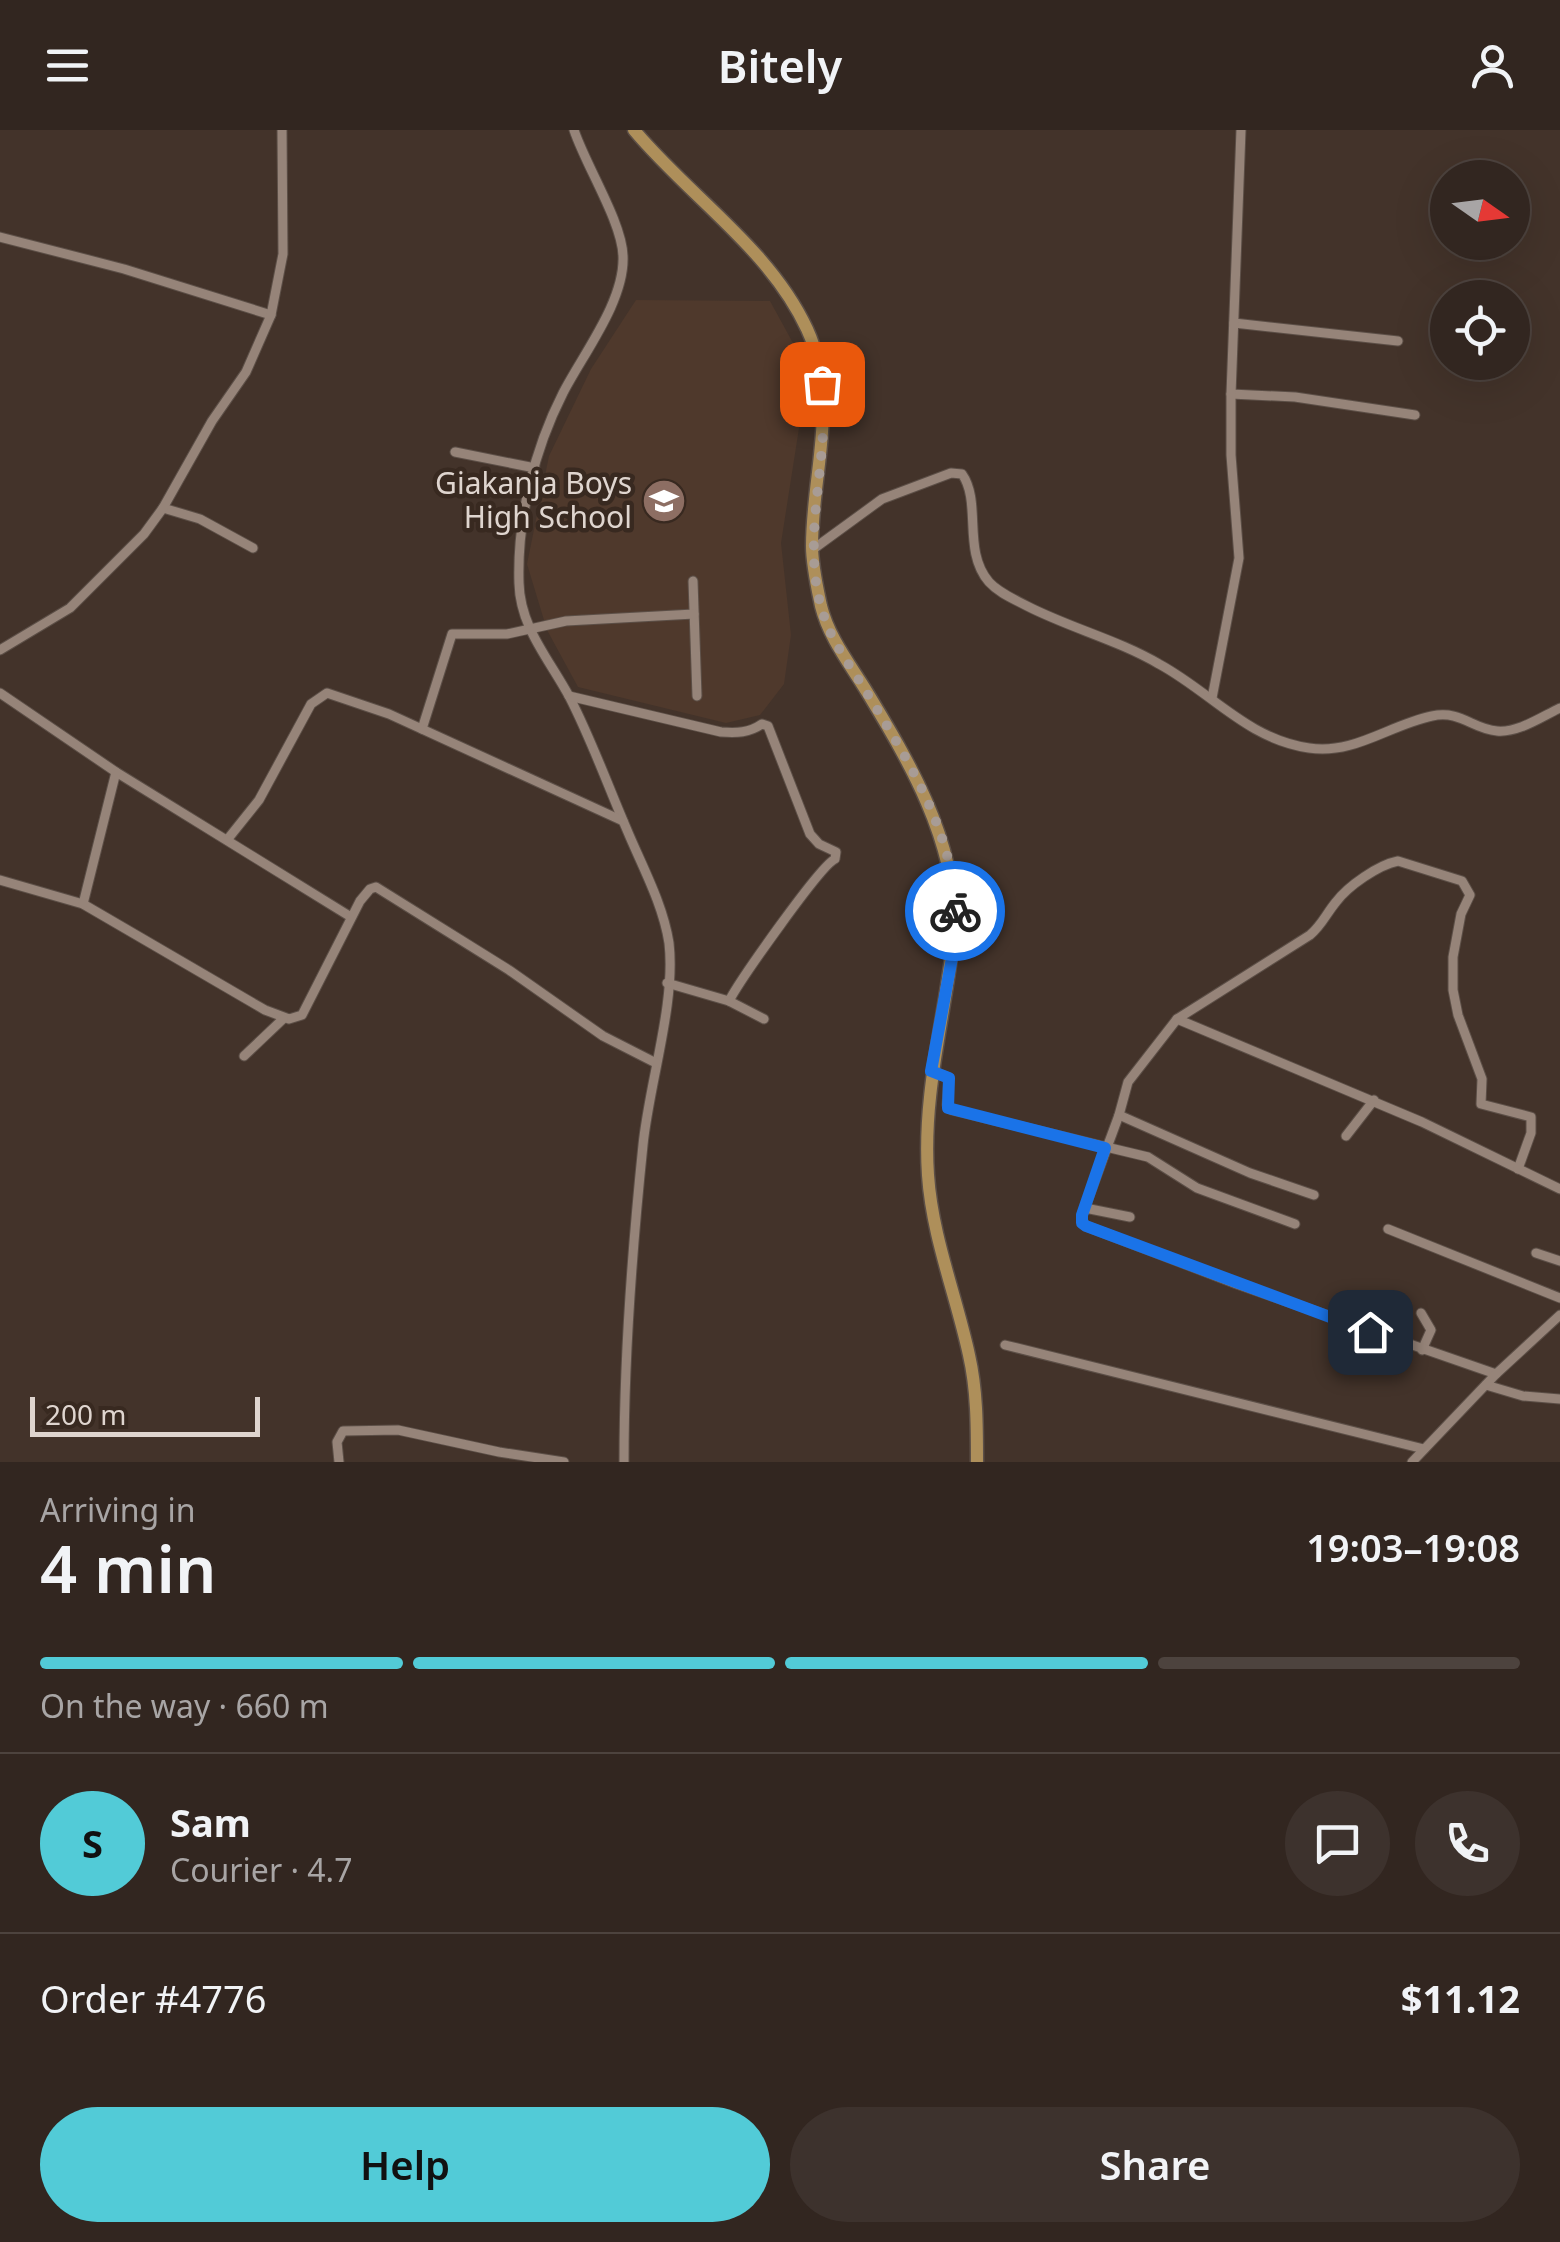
<!DOCTYPE html>
<html lang="en">
<head>
<meta charset="utf-8">
<style>
  body { margin:0; font-family:"Noto Sans",sans-serif; background:#3d322d; color:#f1f3f6; height:100vh; display:flex; flex-direction:column; font-size:38px; white-space:nowrap }
  * { box-sizing:border-box; margin:0 }
  p { font-size:32px; color:#a8a5a5 }
  .icon { flex:none; width:55px; height:55px; fill:none; stroke:currentColor; stroke-width:2; stroke-linecap:round; stroke-linejoin:round }
  .map { position:relative; height:1332px; overflow:hidden }
  .side { display:flex; flex-direction:column; background:#322620; flex:1 }
  .side>* { flex:none }
  .needle { width:65px; rotate:104deg }
  .fabs { position:absolute; left:1430px; top:30px; display:grid; gap:20px }
  .fabs a { display:grid; place-items:center; width:100px; height:100px; border-radius:50%; background:#322620; box-shadow:0 10px 40px #0002,0 0 0 2px #4d433e; font-size:50px }
  .scale { position:absolute; left:30px; bottom:25px; width:230px; box-sizing:border-box; padding-left:10px; border:5px solid #dfd5cf; border-top:0; font-size:28px; line-height:35px; white-space:nowrap; color:#dfd5cf; -webkit-text-stroke:8px #382920; paint-order:stroke }
  .pin { position:absolute; display:grid; place-items:center; width:85px; height:85px; color:#fff; margin:-42px; border-radius:20px; box-shadow:0 5px 15px #0006 }
  .courier { position:absolute; display:grid; place-items:center; width:100px; height:100px; margin:-50px; border:8px solid #1a73e8; border-radius:50%; background:#fff; color:#222; box-shadow:0 2px 12px #0007 }
  .head em { font-style:normal; font-weight:600 }
  .head div { display:flex; flex-direction:column-reverse }
  .head { display:flex; align-items:center; justify-content:space-between; height:170px; padding:0 40px }
  h1 { font-size:65px; font-weight:600; line-height:75px }
  .bar { display:grid; grid-template-columns:repeat(4,1fr); gap:15px 10px; align-content:center; height:120px; padding:0 40px }
  .bar i { height:12px; border-radius:8px; background:#4d433e }
  .bar .on { background:#52cbd7 }
  .bar p { grid-column:span 4 }
  .line { display:flex; align-items:center; gap:25px; padding:0 40px; border-top:2px solid #4d433e }
  .line div { flex:1 }
  .round { display:grid; place-items:center; flex:none; width:105px; height:105px; border-radius:52px; background:#3d322d }
  .cta { display:flex; gap:20px; margin-top:auto; padding:20px 40px }
  .cta a { flex:1; height:115px; border-radius:60px; background:#52cbd7; color:#111; font-size:40px; font-weight:600; line-height:115px; text-align:center }
  .cta a+a { background:#3d322d; color:#f1f3f6 }
  header { display:flex; justify-content:space-between; align-items:center; height:130px; padding:0 40px; background:#322620; font-size:45px; font-weight:600 }
  .map>svg:first-child { display:block }
  .built { fill:#4f392c }
  .lines { fill:none; stroke-linecap:round; stroke-linejoin:round }
  .minor-casing { stroke:#5c4f47; stroke-width:11 }
  .secondary-casing { stroke:#5c4f47; stroke-width:15 }
  .minor { stroke:#968479; stroke-width:9 }
  .secondary { stroke:#ae8f5a; stroke-width:12 }
  .done { stroke:#a89c95; stroke-width:10; stroke-dasharray:0 18 }
  .route { stroke:#1a73e8; stroke-width:12 }
  .labels { text-anchor:middle; stroke-width:9; stroke-linejoin:round; paint-order:stroke }
  .poi-label { font-size:30px; fill:#dfd5cf; stroke:#382920; text-anchor:end }
</style>
</head>
<body>
<header><svg class="icon" aria-label="menu" viewBox="0 0 24 24"><path d="M4 6h16M4 12h16M4 18h16"/></svg>Bitely<svg class="icon" aria-label="person" viewBox="0 0 24 24"><circle cx="12" cy="8" r="4"/><path d="M4 21q1-7 8-7t8 7"/></svg></header>
<div class="map">
<svg width="1560" height="1332" viewBox="0 0 1560 1332">
  <rect width="100%" height="100%" fill="#43332a"/>
  <path class="built" d="M636 170 770 171 799 224 802 279 781 413 791 505 784 554 760 585 726 593 578 557 547 500 527 434 549 326 591 239Z"/>
  <g class="lines">
    <g class="minor-casing">
      <g id="minor">
        <path d="M574 0C586 36 622 92 623 126 625 171 583 224 563 263 534 320 517 389 519 453 520 498 550 530 570 568 592 611 608 656 627 700 642 736 663 774 669 813 676 873 649 954 643 1015 632 1121 624 1226 624 1332"/>
        <path d="M0 107 124 139 271 185"/>
        <path d="M1234 193 1398 211"/>
        <path d="M1231 264 1295 267 1415 285"/>
        <path d="M455 322 535 338"/>
        <path d="M163 378 200 389 253 418"/>
        <path d="M812 420 882 369 951 343 962 344C982 372 962 421 989 452 999 463 1014 469 1027 476 1070 498 1118 510 1159 534 1211 562 1247 609 1309 618 1354 625 1389 595 1432 586 1461 580 1472 599 1497 601 1518 603 1541 587 1560 578"/>
        <path d="M693 451 697 566"/>
        <path d="M0 520 70 478 144 404 163 378 212 291 246 242 271 185 283 124 282 0"/>
        <path d="M0 563 116 642 351 787"/>
        <path d="M569 566 721 602C737 603 749 603 762 594L768 596 810 704 819 714 836 722 835 729C820 736 740 850 729 871"/>
        <path d="M1212 568 1239 428 1231 325V264L1241 0"/>
        <path d="M422 599 452 504H507L566 491 694 484"/>
        <path d="M227 710 259 670 311 574 327 563 389 584 623 691"/>
        <path d="M0 750 83 774 265 880 289 889 302 885 360 771 370 759 376 757 509 840 603 906 656 933"/>
        <path d="M83 774 116 642"/>
        <path d="M667 853 729 871 764 889"/>
        <path d="M1177 889 1422 992 1560 1059"/>
        <path d="M244 926 283 889"/>
        <path d="M931 941 949 948 947 975 952 980 1148 1027 1197 1058 1295 1094"/>
        <path d="M1119 985 1250 1043 1314 1065"/>
        <path d="M1346 1006 1374 970"/>
        <path d="M1085 1078 1130 1087"/>
        <path d="M1388 1099 1560 1168"/>
        <path d="M1536 1123 1560 1131"/>
        <path d="M1421 1183 1431 1200 1422 1220"/>
        <path d="M1005 1215 1424 1319"/>
        <path d="M1496 1244 1237 1154 1086 1096 1083 1093 1082 1085 1119 985 1128 952 1177 889 1310 805C1322 795 1326 784 1336 772 1348 756 1378 735 1398 731L1462 751 1470 765 1461 784 1453 827V860L1458 885 1482 949 1481 974 1531 987V1003L1518 1039"/>
        <path d="M1486 1255 1523 1266 1560 1269"/>
        <path d="M339 1332 337 1312 343 1301 398 1300 499 1322 564 1332"/>
        <path d="M1412 1332 1496 1244 1560 1185"/>
      </g>
    </g>
    <g class="secondary-casing">
      <path id="secondary" d="M634 0C689 66 770 119 807 199 840 271 812 341 812 416 812 435 817 457 821 476 829 508 850 534 867 562 910 633 954 708 955 793 948 878 922 958 928 1045 932 1106 956 1165 969 1225 977 1260 977 1296 977 1332"/>
    </g>
    <use href="#minor" class="minor"/>
    <use href="#secondary" class="secondary"/>
  </g>
  <g class="lines">
    <path class="done" d="M822 254C831 336 795 417 828 497 838 521 854 541 867 563 907 628 954 703 955 781"/>
    <path class="route" d="M955 781 952 828 931 941 949 948 948 978 1105 1018 1082 1085V1093L1086 1096 1370 1202"/>
  </g>
  <defs>
    <g id="school-disc" transform="scale(2.25)"><circle r="9.5" fill="#8d6e63" stroke="#382920"/><path d="M0-5L7-2L0 1L-7-2ZM-4 1L0 2.5L4 1V4Q0 6-4 4Z" fill="#fff"/></g>
  </defs>
  <g fill-rule="evenodd">
    <use href="#school-disc" x="664" y="371"/>
  </g>
  <g class="labels">
    <g class="poi-label">
      <text x="632" y="364">Giakanja Boys<tspan x="632" dy="34">High School</tspan></text>
    </g>
  </g>
</svg>
<div class="fabs">
<a><svg class="needle" viewBox="-14 -14 28 28"><path d="M0-13l5 13h-10z" fill="#e53935"/><path d="M0 13l5-13h-10z" fill="#a8a5a5"/></svg></a>
<a><svg class="icon" aria-label="locate" viewBox="0 0 24 24"><circle cx="12" cy="12" r="6"/><path d="M12 2v4M12 18v4M2 12h4M18 12h4"/></svg></a>
</div>
<div class="scale">200 m</div>
<div class="pin" style="left:822px;top:254px;background:#ea580c"><svg class="icon" aria-label="bag" viewBox="0 0 24 24"><path d="M5 8h14l-1 12H6zM9 8a3 3 0 0 1 6 0"/></svg></div>
<div class="pin" style="left:1370px;top:1202px;background:#1f2937"><svg class="icon" aria-label="home" viewBox="0 0 24 24"><path d="M3 11l9-7 9 7M6 9v11h12V9"/></svg></div>
<div class="courier" style="left:955px;top:781px"><svg class="icon" aria-label="bike" viewBox="0 0 24 24"><circle cx="6" cy="16" r="4"/><circle cx="18" cy="16" r="4"/><path d="M6 16l4-8h5l3 8M10 8l3 8H6M13 5h3"/></svg></div>
</div>
<section class="side">
<div class="head"><div><h1>4 min</h1><p>Arriving in</p></div><em>19:03–19:08</em></div>
<div class="bar"><i class="on"></i><i class="on"></i><i class="on"></i><i></i><p>On the way · 660 m</p></div>
<div class="line" style="height:180px"><b class="round" style="background:#52cbd7;color:#111">S</b><div><b>Sam</b><p>Courier · 4.7</p></div><a class="round"><svg class="icon" aria-label="chat" viewBox="0 0 24 24"><path d="M4 5h16v11H9l-5 4z"/></svg></a><a class="round"><svg class="icon" aria-label="phone" viewBox="0 0 24 24"><path d="M5 4h4l2 5-3 2q2 4 5 5l2-3 5 2v4C11 20 4 13 5 4z"/></svg></a></div>
<div class="line" style="height:130px"><div>Order #4776</div><b>$11.12</b></div>
<div class="cta"><a>Help</a><a>Share</a></div>
</section>
</body>
</html>
